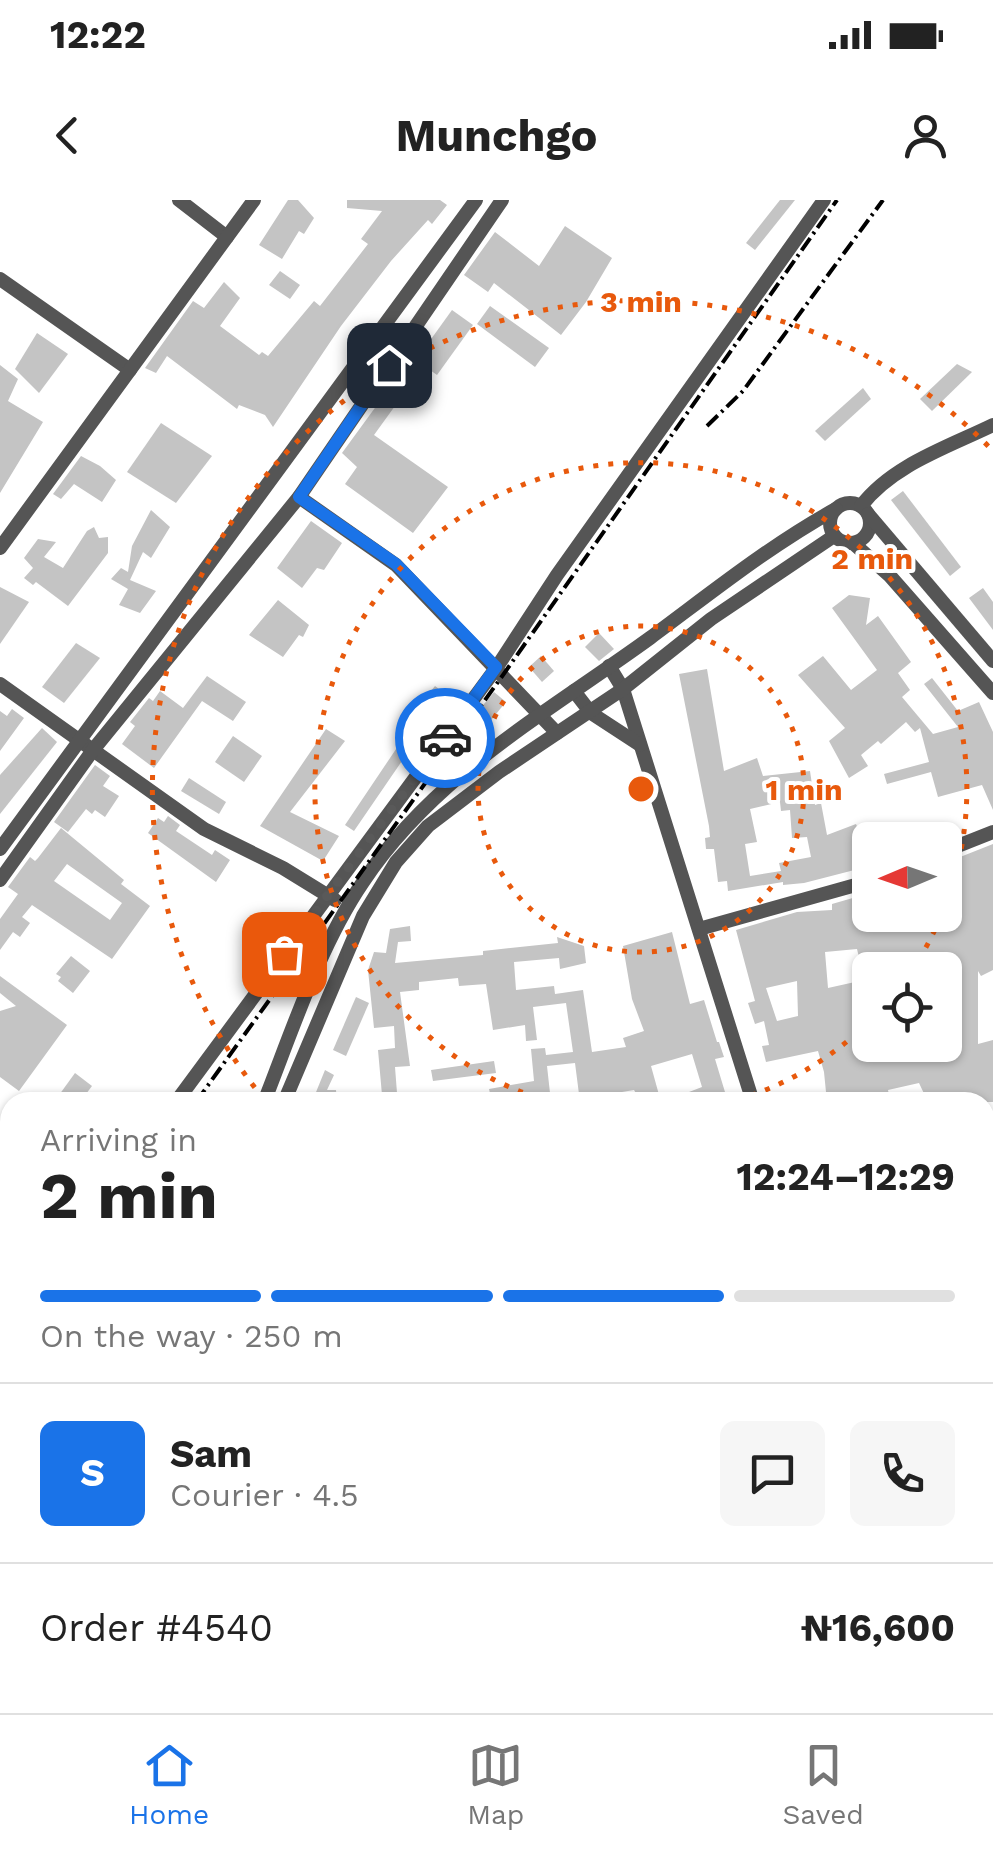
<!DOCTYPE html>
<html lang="en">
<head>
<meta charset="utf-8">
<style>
  body { margin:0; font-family:"Work Sans",sans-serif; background:#f6f6f6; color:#222; height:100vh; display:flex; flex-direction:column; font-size:38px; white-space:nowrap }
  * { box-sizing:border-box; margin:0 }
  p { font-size:32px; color:#767676 }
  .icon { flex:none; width:55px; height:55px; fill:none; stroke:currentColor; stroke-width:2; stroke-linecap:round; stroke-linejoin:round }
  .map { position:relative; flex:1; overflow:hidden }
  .side { position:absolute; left:0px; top:892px; width:995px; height:622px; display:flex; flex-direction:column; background:#fff; border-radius:30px 30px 0 0; box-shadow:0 2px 8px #0004 }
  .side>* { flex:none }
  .needle { width:65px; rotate:268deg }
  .tools { position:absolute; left:852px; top:622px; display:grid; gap:20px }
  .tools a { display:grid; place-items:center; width:110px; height:110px; border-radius:15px; background:#fff; box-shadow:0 2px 8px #0004; font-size:50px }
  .pin { position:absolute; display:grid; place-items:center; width:85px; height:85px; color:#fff; margin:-42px; border-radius:20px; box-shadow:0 5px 15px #0006 }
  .courier { position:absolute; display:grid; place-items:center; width:100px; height:100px; margin:-50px; border:8px solid #1a73e8; border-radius:50%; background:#fff; color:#222; box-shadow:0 2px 12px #0007 }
  .head em { font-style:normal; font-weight:700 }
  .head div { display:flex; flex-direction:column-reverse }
  .head { display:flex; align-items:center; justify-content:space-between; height:170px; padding:0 40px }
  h1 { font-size:65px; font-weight:700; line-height:75px }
  .bar { display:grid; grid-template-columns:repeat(4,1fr); gap:15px 10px; align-content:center; height:120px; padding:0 40px }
  .bar i { height:12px; border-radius:8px; background:#e0e0e0 }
  .bar .on { background:#1a73e8 }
  .bar p { grid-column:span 4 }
  .line { display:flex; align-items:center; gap:25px; padding:0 40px; border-top:2px solid #e0e0e0 }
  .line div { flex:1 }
  .round { display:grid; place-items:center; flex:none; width:105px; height:105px; border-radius:15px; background:#f6f6f6 }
  .status { display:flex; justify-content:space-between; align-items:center; height:70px; padding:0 50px; background:#fff; direction:ltr }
  .status svg { height:28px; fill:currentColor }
  header { display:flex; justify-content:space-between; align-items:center; height:130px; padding:0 40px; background:#fff; font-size:45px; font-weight:700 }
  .dock { display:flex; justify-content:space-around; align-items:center; height:140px; border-top:2px solid #e0e0e0; background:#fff; font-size:28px; color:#767676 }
  .dock a { display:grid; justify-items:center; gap:5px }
  .dock .on { color:#1a73e8 }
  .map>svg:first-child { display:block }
  .building { fill:#c4c4c4; fill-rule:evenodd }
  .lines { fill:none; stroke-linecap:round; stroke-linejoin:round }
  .minor { stroke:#555; stroke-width:14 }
  .rail { stroke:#000; stroke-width:4; stroke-dasharray:15 5 2.5 5; stroke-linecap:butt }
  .done { stroke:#595959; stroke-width:10; stroke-dasharray:0 18 }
  .route { stroke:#1a73e8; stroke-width:12 }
  .ring { fill:none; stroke:#e8590c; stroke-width:5; stroke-dasharray:5 10 }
  .centre { fill:#e8590c; stroke:#fff; stroke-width:5 }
  .ring-label { font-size:30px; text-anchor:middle; font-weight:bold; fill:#e8590c; stroke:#fff; stroke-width:8; stroke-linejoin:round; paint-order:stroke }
</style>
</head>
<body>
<div class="status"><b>12:22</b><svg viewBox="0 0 49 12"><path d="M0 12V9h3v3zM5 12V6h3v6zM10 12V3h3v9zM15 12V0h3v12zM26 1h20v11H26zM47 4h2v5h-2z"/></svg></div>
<header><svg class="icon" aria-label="back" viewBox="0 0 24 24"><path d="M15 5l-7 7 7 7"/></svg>Munchgo<svg class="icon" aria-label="person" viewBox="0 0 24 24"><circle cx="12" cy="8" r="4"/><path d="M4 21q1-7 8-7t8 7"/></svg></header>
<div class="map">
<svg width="993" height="1513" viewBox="0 0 993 1513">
  <rect width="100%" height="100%" fill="#fff"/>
  <g class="building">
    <path d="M288 0H298L314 18 304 34 299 31 282 59 259 45Z"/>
    <path d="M347 0H440L447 5 432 24 428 20 391 61 341 126 273 227 265 215 239 205 237 209 167 156 156 173 145 168 193 101 204 108 224 82 240 98 220 126 259 155 262 152 268 156 314 101 320 106 368 44 361 39 382 11 347 8Z"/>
    <path d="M780 0H795L755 50 746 43Z"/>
    <path d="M565 26 612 58 586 102 561 135 494 83 488 92 464 75 495 32 539 66Z"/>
    <path d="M280 71 300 85 290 99 269 85Z"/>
    <path d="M490 106 549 148 535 167 477 124Z"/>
    <path d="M452 110 473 125 437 175 416 160Z"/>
    <path d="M37 133 68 154 39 193 15 169Z"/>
    <path d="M957 164 972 172 932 211 920 199Z"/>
    <path d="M0 165 18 179 8 201 43 222 0 293Z"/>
    <path d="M396 179 408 188 374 235 448 287 413 333 345 284 357 267 342 253Z"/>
    <path d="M863 188 871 199 825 241 815 231Z"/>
    <path d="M161 223 212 256 176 303 127 272Z"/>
    <path d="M81 256 100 266 116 280 102 302 74 284 61 299 53 294Z"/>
    <path d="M903 291 961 367 950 376 891 300Z"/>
    <path d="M151 310 170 327 151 358 143 352 130 380 156 391 140 413 119 405 128 389 111 379 121 368 128 372 132 346Z"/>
    <path d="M311 321 342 343 324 370 317 368 302 388 277 368Z"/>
    <path d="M94 327 99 338 108 337V353L68 406 36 382 33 385 24 378 33 368 24 358 38 339 56 342 44 357 63 368 87 331Z"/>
    <path d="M0 387 29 402 0 444Z"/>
    <path d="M983 388 993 402V430L969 398Z"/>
    <path d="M849 395 870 398 866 425 878 416 911 462 898 473 910 490 902 497 933 534 958 527 924 484 932 478 958 511 979 502 993 532V610L982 585 938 597 931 572 887 584 884 574 929 562 920 528 915 532 906 522 881 544 878 541 861 555 868 566 849 578 829 541 845 528 798 475 823 456 851 490 877 470 832 408Z"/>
    <path d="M278 400 309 425 303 437 299 435 283 457 249 435Z"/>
    <path d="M599 433 614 449 599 461 585 447Z"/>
    <path d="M76 443 100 458 64 503 42 487Z"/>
    <path d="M541 456 554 471 542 482 529 467Z"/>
    <path d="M707 469 724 571 757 558 763 576 810 571 815 605 821 603 827 635 856 624 870 658V666L804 683 783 685V682L728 691 727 681 718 682 714 649H706L705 638 710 637 709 626 679 474ZM780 602 781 611 790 610 792 638 807 637 811 657 779 663 781 671 750 676 745 644 757 642 750 609Z"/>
    <path d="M207 476 246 502 233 521 202 501 154 568 122 544 135 526 130 522 149 498 153 501 160 491 183 508Z"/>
    <path d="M435 486 447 495 428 518 430 520 354 631 345 625 429 500 426 497Z"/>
    <path d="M494 492 506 502 491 520 479 510Z"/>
    <path d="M12 509 24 518 0 551V511L7 516Z"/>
    <path d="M42 528 57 542 0 614V575Z"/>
    <path d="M326 529 345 541 290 612 339 636 323 661 260 626Z"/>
    <path d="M233 536 262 556 244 582 215 562Z"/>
    <path d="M95 565 110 576 103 586 119 596 105 617 95 610 92 614 86 609 68 632 54 622Z"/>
    <path d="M189 578 226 602 219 614 181 591Z"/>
    <path d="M168 616 180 625 176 631 212 655 215 650 230 660 216 682 148 633 158 618 164 622Z"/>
    <path d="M61 628 124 680 121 684 150 706 112 759 32 705 22 717 30 723 20 737 13 732 0 750V719L18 694 8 687 30 657 35 661 38 658ZM67 664 122 703 110 720 54 681Z"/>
    <path d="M993 644V770L981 776 978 771V844L993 840V902H928L919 883 888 890 889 895 874 902H827L824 872 818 851 766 862 762 846 769 845 764 821 755 824 748 803 755 801 736 730 797 712 832 710V704L870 693V715H945V663ZM857 749 862 770H903L921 766V770H945L947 789 959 787V812L945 811V824H960V844L870 845V774L854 777 855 782 828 788 825 752ZM797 781 798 816 777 821 766 788Z"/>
    <path d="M410 726 411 741 398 742 395 763 483 755V751L558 743 557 737 584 746 586 763 560 769 559 758 514 762 516 790 554 786 555 794 583 790 592 852 626 847 623 838 644 831 632 799 623 746 672 732 690 804 704 800 717 842H719L724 857 715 859 728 902H663L702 887 692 854 651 866 661 902H641L634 890 604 895 605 902H580L575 863 547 866 551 902H492L489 889 534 881 531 849 545 848 546 855 573 852 566 803 533 807 537 840 526 841 525 825 493 830 486 784 459 786 458 778 419 782V790L400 792 410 866 395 867 397 893 382 895 378 850 395 848 394 826 374 828 368 770 374 752 386 753 390 729Z"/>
    <path d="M71 756 90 771 73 793 58 781 61 777 56 774Z"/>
    <path d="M0 776 67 825 19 891 0 877V811L16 806 0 793Z"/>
    <path d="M356 797 369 803 346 856 333 850Z"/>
    <path d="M494 861 496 873 433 881 431 870Z"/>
    <path d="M325 870 334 875 327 890H336L337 902H312Z"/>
    <path d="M75 873 92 886 80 902H54Z"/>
  </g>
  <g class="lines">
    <g class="minor">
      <path d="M179 0 227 37"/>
      <path d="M0 79 130 170"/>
      <path d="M299 297 396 365 557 533"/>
      <circle cx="850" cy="323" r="20"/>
      <path d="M861 306C892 265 948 247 993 225"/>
      <path d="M868 314 993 461"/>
      <path d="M853 343 890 376 993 493"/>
      <path d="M0 348 254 0"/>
      <path d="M609 466 623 489 753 902"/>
      <path d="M0 484 204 629 283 668 335 700"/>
      <path d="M574 491 591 513 640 545"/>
      <path d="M0 649 476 0"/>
      <path d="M945 651 993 632"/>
      <path d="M0 680 93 550 299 297 502 0"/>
      <path d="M699 729 870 681"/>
      <path d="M176 902 497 467 557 375 824 0"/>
      <path d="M264 902C292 831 320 745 363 682 434 575 548 512 650 438 711 393 769 346 836 309"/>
      <path d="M284 902 363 716 396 662 428 626 499 572 623 489 711 419 834 336"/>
      <path d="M985 995 993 990"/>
      <path d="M0 1148 10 1134"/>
      <path d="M985 1169 993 1166"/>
      <path d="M0 1326 10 1312"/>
      <path d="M0 1362 10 1349"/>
      <path d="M340 1505 344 1513"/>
      <path d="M519 1505 522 1513"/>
      <path d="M754 1505 757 1513"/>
      <path d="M122 1513 125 1505"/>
      <path d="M827 1513 855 1505"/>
      <path d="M978 1513 993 1508"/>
    </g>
    <g class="rail">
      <path d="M707 226 743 191 883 0"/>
      <path d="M196 902 503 475 837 0"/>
      <path d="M0 1171 10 1157"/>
    </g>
  </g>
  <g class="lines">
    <path class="done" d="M284 754 445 538"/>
    <path class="route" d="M389 165 299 297 396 364 496 467 445 538"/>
  </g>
  <g class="ring">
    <circle cx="641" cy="589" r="163"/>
    <path d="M941 716A326 326 0 0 1 913 769M869 822A326 326 0 0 1 731 902M551 902A326 326 0 1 1 945 706"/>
    <path d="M264 899A488 488 0 0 1 992 250"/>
  </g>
  <circle cx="641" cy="589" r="15" class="centre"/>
  <g class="ring-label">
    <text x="641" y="112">3 min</text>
    <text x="872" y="369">2 min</text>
    <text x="804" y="600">1 min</text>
  </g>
</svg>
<div class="tools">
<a><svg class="needle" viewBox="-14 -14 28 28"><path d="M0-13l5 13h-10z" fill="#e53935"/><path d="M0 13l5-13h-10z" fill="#767676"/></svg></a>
<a><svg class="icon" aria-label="locate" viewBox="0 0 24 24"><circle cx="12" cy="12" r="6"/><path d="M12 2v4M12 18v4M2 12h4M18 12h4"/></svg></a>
</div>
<div class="pin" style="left:284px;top:754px;background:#ea580c"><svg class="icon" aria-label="bag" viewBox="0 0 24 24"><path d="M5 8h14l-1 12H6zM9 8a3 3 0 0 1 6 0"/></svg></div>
<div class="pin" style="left:389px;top:165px;background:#1f2937"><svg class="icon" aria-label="home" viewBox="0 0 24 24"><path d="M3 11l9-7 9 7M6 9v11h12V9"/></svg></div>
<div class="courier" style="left:445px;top:538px"><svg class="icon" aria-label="car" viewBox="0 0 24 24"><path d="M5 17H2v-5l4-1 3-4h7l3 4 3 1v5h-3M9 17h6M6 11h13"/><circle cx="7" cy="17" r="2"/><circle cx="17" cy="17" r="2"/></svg></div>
<section class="side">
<div class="head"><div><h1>2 min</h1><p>Arriving in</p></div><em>12:24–12:29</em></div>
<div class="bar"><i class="on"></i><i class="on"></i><i class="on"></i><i></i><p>On the way · 250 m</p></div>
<div class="line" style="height:180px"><b class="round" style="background:#1a73e8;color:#fff">S</b><div><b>Sam</b><p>Courier · 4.5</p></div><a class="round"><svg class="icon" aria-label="chat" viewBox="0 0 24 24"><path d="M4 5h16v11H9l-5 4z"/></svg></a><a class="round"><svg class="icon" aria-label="phone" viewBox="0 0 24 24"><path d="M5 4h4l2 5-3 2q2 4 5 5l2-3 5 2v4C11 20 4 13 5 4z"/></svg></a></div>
<div class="line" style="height:130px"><div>Order #4540</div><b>₦16,600</b></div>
</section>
</div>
<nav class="dock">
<a class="on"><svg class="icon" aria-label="home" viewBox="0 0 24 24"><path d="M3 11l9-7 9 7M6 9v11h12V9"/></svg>Home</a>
<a><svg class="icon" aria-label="map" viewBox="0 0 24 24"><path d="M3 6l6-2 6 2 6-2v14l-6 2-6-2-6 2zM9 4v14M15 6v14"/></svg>Map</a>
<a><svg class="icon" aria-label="saved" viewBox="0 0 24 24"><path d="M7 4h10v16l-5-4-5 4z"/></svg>Saved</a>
</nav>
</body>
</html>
